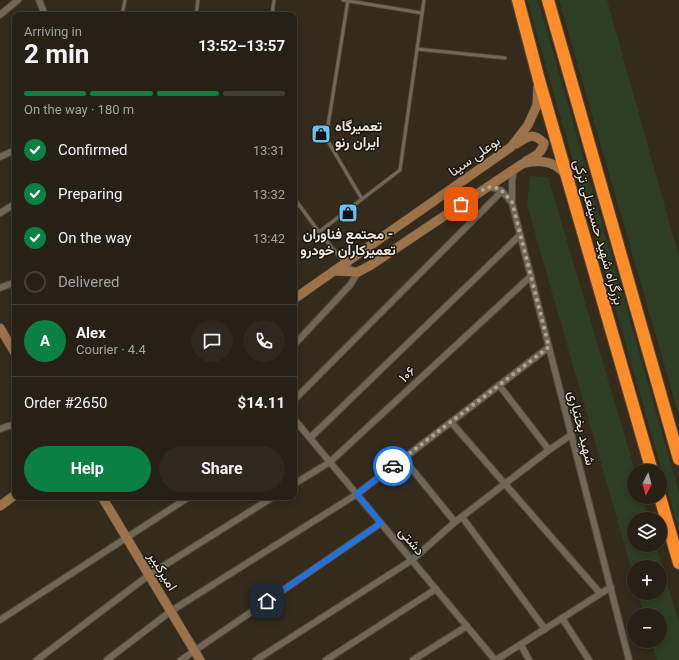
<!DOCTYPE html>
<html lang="en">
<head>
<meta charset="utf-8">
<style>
  body { margin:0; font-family:Roboto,Vazirmatn,sans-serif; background:#2f281e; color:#f1f3f6; height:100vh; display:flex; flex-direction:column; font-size:15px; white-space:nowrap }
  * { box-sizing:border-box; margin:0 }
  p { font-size:13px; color:#a4a3a0 }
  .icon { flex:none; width:22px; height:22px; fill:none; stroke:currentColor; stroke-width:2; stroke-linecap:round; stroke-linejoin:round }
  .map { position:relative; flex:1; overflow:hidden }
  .panel { position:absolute; left:12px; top:12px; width:285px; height:488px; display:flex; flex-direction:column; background:#272015; border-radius:8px; box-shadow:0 2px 6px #0003,0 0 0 1px #433e34 }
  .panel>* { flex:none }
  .needle { width:26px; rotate:186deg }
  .fabs { position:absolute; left:627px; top:464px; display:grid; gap:8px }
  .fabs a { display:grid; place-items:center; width:40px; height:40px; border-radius:50%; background:#272015; box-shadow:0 2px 6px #0003,0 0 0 1px #433e34; font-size:20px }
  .pin { position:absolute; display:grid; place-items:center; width:34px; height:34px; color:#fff; margin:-17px; border-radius:8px; box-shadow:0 2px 6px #0006 }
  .courier { position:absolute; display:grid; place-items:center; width:40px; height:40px; margin:-20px; border:3px solid #1a73e8; border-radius:50%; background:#fff; color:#222; box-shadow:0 1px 5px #0007 }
  .headline em { font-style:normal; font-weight:700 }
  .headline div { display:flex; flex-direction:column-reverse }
  .headline { display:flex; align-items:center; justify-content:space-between; height:68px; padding:0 12px }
  h1 { font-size:26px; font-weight:700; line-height:30px }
  .bar { display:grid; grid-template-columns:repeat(4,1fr); gap:6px 4px; align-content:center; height:48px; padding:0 12px }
  .bar i { height:5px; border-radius:3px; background:#433e34 }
  .bar .selected { background:#0b8043 }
  .bar p { grid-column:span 4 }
  .line { display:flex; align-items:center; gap:10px; padding:0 12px; border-top:1px solid #433e34 }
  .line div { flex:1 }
  .round { display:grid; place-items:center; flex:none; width:42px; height:42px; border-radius:21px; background:#2f281e }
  ol { padding:0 12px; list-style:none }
  li { display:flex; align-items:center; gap:12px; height:44px }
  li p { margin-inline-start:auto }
  li .icon { padding:4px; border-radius:50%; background:#0b8043; color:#fff; stroke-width:4 }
  li:last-child { color:#a4a3a0 }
  li i { width:22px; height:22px; border:2px solid #433e34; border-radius:50% }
  .cta { display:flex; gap:8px; margin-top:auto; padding:8px 12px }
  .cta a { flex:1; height:46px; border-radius:24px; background:#0b8043; color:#fff; font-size:16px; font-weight:700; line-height:46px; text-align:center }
  .cta a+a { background:#2f281e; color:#f1f3f6 }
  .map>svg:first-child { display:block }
  .green { fill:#2e3e25 }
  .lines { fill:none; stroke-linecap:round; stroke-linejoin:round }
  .lane-casing { stroke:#4e473a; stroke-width:4.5 }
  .street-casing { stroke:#4e473a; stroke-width:8 }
  .secondary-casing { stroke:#4e473a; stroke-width:10 }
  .highway-casing { stroke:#4e473a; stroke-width:14 }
  .lane { stroke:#716756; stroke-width:3 }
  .street { stroke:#716756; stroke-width:6 }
  .secondary { stroke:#9b7249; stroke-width:9 }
  .highway { stroke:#fc8d2a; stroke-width:12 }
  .done { stroke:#ada69b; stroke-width:4; stroke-dasharray:0 7.2 }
  .route { stroke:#1a73e8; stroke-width:5 }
  .labels { text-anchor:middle; stroke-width:3; stroke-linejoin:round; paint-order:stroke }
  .poi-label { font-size:14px; font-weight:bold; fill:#eee8df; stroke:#19140e; text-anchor:start }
  .street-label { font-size:14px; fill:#eee8df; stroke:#19140e }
</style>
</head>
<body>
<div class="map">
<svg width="679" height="660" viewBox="0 0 679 660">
  <rect width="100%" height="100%" fill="#342b1c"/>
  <g class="green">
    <path d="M527 0H538L679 492V530Z"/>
    <path d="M559 0H607L679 257V416Z"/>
    <path d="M530 176 548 177 635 471 634 497H642L649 519H634V545H656L679 623V660H657L652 641H660V615H644L638 593H660V567H634V578L527 205Z"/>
  </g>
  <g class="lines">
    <g class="lane-casing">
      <g id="lane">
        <path d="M343 0 422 13"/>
        <path d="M348 0 326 138 362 199"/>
        <path d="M122 15 125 0"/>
        <path d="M196 15 198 0"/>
        <path d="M272 15 274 0"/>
        <path d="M417 49 505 58"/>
        <path d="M294 198 319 232 345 263 353 269"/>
        <path d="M319 232 400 170 424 0"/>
      </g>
    </g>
    <g class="street-casing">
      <g id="street">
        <path d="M39 0 45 15"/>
        <path d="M0 15 18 0"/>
        <path d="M0 157 15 150"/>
        <path d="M514 169 512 181V203L629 660"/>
        <path d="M487 187C503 189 502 191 512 203"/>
        <path d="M0 213 15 204"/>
        <path d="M0 288 15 282"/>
        <path d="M294 345 350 285 358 272"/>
        <path d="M499 385 549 450"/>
        <path d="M294 400 502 191"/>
        <path d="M294 419 495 660"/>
        <path d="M451 422 600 593"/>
        <path d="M0 429 15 424"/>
        <path d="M310 438 520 235"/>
        <path d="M403 458 455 522"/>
        <path d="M294 484 330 462 531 276"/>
        <path d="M462 517 545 629"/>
        <path d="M562 618 589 660"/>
        <path d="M0 620 189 497"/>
        <path d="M521 645 529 660"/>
        <path d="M37 660 149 575 273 497"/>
        <path d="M107 660 171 611 357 494 549 347"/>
        <path d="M181 660 381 523"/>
        <path d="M256 660 412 560 455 522 549 450 571 435"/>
        <path d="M326 660 436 589"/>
        <path d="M413 660 467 626"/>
        <path d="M496 660 611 587"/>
      </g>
    </g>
    <g class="secondary-casing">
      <g id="secondary">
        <path d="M516 144C528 137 532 131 544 143 542 153 535 156 526 161"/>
        <path d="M334 271 358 272 371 265 522 164C531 161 545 160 554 165 559 167 563 172 567 175"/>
        <path d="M294 299 511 147 528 125 537 105 538 86"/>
        <path d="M0 328 15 353"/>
        <path d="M102 497 200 660"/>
        <path d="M0 506 15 495"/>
      </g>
    </g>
    <g class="highway-casing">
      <g id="highway">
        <path d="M518 0 539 80 652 471"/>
        <path d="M548 0 679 459"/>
        <path d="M660 497 679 563"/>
      </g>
    </g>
    <use href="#lane" class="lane"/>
    <use href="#street" class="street"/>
    <use href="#secondary" class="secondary"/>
    <use href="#highway" class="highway"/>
  </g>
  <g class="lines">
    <path class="done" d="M393 466 549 347 512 202 502 191 497 188 487 187 461 204"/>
    <path class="route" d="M267 601 381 523 357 494 393 466"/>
  </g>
  <defs>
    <g id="shop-square" transform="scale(1)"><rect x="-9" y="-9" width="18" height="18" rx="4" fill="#67c4f0" stroke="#19140e"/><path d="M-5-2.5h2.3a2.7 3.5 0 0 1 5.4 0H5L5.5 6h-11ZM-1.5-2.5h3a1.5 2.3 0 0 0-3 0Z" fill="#111"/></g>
  </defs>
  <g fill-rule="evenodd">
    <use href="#shop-square" x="321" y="134"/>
    <use href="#shop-square" x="348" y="213"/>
  </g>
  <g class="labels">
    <g class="poi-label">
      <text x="335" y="131">تعمیرگاه<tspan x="335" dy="16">ایران رنو</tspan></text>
      <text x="348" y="239" text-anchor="middle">مجتمع فناوران -<tspan x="348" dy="16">تعمیرکاران خودرو</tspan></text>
    </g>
    <g class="street-label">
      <text transform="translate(474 156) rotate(-35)" y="5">بوعلی سینا</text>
      <text transform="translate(599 232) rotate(74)" y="5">بزرگراه شهید حسینعلی ترکی</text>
      <text transform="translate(407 374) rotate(-43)" y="5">۱۰۶</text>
      <text transform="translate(582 428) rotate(76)" y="5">شهید بختیاری</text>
      <text transform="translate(412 541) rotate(50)" y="5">دشتی</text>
      <text transform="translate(163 571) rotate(59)" y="5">امیرکبیر</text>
    </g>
  </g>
</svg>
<div class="fabs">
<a><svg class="needle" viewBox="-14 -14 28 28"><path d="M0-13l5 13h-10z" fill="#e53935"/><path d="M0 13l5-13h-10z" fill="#a4a3a0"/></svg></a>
<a><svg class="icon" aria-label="layers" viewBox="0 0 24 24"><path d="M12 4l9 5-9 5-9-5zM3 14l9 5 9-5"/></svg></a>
<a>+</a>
<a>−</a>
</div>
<div class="pin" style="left:461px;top:204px;background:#ea580c"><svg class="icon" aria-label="bag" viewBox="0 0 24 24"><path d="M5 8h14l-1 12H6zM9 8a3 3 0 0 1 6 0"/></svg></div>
<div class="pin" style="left:267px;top:601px;background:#1f2937"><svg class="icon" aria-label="home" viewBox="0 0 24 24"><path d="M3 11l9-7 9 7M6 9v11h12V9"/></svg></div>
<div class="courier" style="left:393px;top:466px"><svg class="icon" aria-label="car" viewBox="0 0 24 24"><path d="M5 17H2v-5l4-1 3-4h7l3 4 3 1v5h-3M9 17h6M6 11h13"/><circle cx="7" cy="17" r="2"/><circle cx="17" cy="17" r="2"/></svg></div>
<section class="panel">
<div class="headline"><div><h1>2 min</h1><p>Arriving in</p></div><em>13:52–13:57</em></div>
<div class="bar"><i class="selected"></i><i class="selected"></i><i class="selected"></i><i></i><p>On the way · 180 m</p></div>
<ol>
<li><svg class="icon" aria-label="check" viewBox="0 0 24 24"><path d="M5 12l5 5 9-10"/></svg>Confirmed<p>13:31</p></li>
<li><svg class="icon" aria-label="check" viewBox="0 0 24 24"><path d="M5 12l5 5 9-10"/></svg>Preparing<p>13:32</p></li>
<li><svg class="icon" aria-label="check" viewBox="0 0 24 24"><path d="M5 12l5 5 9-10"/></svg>On the way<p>13:42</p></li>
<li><i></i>Delivered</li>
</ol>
<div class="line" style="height:72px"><b class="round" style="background:#0b8043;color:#fff">A</b><div><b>Alex</b><p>Courier · 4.4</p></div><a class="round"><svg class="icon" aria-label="chat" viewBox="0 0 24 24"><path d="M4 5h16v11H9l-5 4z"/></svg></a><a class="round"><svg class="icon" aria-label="phone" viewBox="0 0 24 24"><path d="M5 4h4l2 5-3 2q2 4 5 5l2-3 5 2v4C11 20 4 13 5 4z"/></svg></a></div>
<div class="line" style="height:52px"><div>Order #2650</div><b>$14.11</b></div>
<div class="cta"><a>Help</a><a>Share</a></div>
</section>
</div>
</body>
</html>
